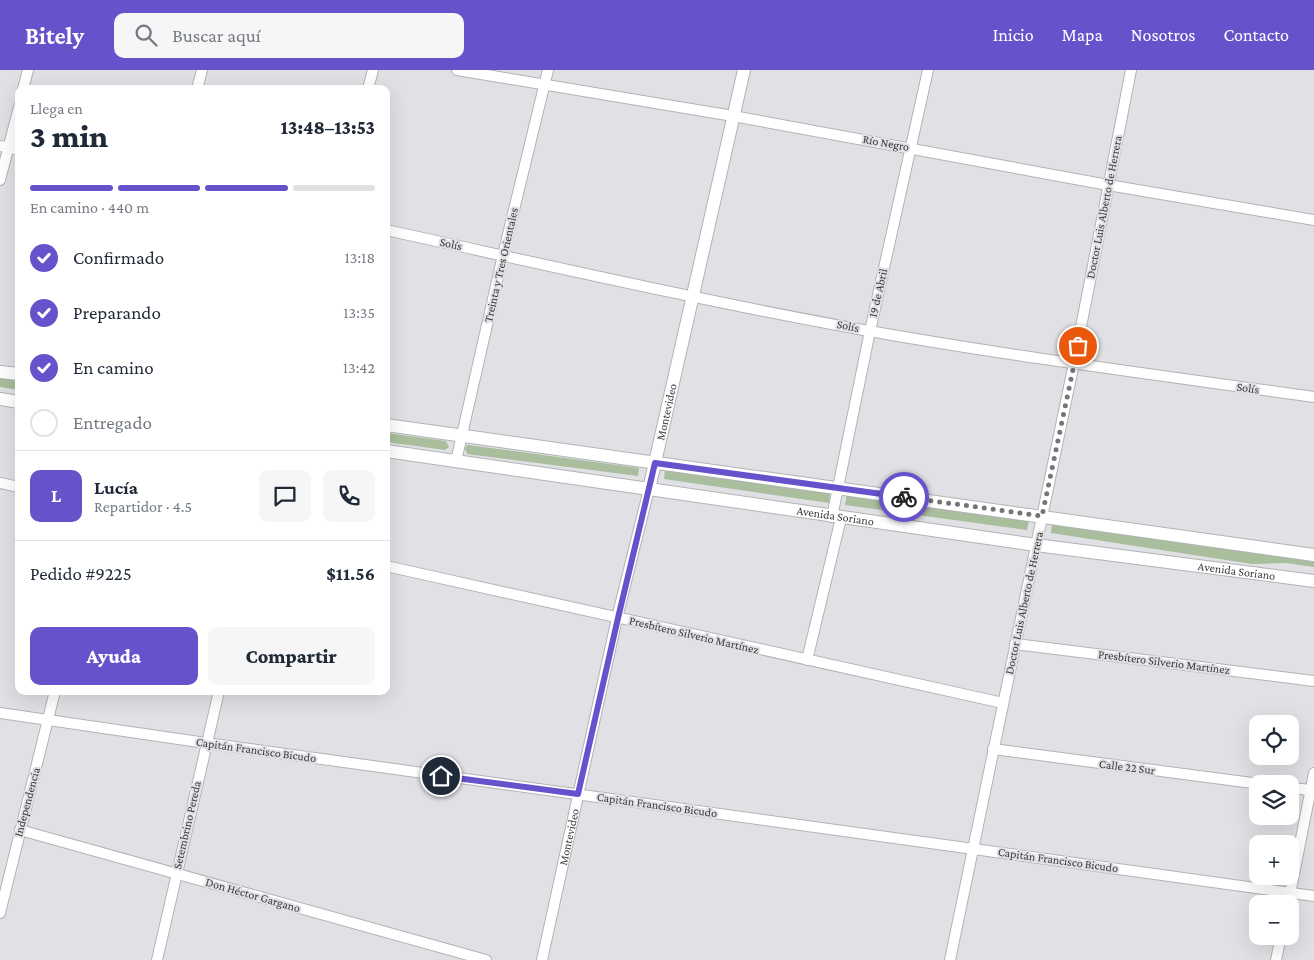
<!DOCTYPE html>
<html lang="es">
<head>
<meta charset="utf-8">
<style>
  body { margin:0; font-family:"Crimson Pro",serif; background:#f6f6f7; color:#1f2937; height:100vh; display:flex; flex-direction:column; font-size:19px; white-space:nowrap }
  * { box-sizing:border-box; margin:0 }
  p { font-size:16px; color:#747a83 }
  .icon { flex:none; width:28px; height:28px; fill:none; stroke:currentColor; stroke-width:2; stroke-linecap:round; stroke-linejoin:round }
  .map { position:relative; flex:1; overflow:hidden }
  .side { position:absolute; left:15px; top:15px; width:375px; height:610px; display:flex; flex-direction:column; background:#fff; border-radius:10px; box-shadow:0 5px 20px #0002 }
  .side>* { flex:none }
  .buttons { position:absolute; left:1249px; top:645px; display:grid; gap:10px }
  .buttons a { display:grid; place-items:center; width:50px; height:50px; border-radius:10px; background:#fff; box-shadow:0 5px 20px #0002; font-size:25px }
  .pin { position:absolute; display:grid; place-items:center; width:42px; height:42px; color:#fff; margin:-21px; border:2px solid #fff; border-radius:50%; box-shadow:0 1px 5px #0007 }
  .courier { position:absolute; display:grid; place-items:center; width:50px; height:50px; margin:-25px; border:4px solid #6752cc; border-radius:50%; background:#fff; color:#222; box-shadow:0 1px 6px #0007 }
  .summary em { font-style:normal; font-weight:800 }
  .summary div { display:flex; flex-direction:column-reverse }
  .summary { display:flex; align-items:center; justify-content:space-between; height:85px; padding:0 15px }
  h1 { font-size:32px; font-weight:800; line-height:38px }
  .bar { display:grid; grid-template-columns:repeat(4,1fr); gap:8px 5px; align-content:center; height:60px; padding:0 15px }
  .bar i { height:6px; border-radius:4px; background:#e0e1e3 }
  .bar .current { background:#6752cc }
  .bar p { grid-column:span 4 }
  .line { display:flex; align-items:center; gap:12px; padding:0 15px; border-top:1px solid #e0e1e3 }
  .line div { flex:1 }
  .round { display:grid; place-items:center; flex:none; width:52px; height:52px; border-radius:10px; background:#f6f6f7 }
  ol { padding:0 15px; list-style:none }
  li { display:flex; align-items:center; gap:15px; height:55px }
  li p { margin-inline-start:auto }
  li .icon { padding:5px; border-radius:50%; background:#6752cc; color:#fff; stroke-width:4 }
  li:last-child { color:#747a83 }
  li i { width:28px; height:28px; border:2px solid #e0e1e3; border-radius:50% }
  .action { display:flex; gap:10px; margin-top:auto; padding:10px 15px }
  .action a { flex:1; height:58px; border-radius:10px; background:#6752cc; color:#fff; font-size:20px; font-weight:800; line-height:58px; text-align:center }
  .action a+a { background:#f6f6f7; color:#1f2937 }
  header { display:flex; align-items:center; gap:30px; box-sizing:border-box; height:70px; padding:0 25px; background:#6752cc; color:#fff }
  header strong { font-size:24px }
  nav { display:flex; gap:28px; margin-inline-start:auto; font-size:18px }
  .search { width:350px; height:45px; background:#f6f6f7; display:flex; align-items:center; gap:12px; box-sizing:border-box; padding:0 18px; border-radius:10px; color:#747a83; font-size:19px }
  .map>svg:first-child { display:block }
  .grass { fill:#a9be9d }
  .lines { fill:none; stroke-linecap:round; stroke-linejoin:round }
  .minor-casing { stroke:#b2b3b6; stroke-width:12 }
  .tertiary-casing { stroke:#b2b3b6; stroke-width:14 }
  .minor { stroke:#fff; stroke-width:10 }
  .tertiary { stroke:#fff; stroke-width:12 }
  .done { stroke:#757578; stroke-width:5; stroke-dasharray:0 9 }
  .route { stroke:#6752cc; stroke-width:6 }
  .labels { text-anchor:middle; stroke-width:4; stroke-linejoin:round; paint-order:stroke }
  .street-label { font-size:12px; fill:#3b3b3d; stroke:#e1e1e5 }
</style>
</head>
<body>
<header>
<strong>Bitely</strong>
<div class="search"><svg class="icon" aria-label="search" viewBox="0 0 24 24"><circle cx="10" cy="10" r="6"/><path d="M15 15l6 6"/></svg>Buscar aquí</div>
<nav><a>Inicio</a><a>Mapa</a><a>Nosotros</a><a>Contacto</a></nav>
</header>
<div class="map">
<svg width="1314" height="890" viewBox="0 0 1314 890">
  <rect width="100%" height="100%" fill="#e1e1e5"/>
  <g class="grass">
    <path d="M0 307 19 310V320L0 317Z"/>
    <path d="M386 363 446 371 449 377 445 380 386 372Z"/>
    <path d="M467 375H469L639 398 638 406 467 384 465 379Z"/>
    <path d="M665 398 830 422 829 433 664 409Z"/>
    <path d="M847 424 1029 450 1027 460 845 435Z"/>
    <path d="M1052 452 1314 492V497L1286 493 1252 494 1051 463Z"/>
  </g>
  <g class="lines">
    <g class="minor-casing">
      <g id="minor">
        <path d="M457 0 733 46 1108 115 1314 150"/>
        <path d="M23 19 28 0"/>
        <path d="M197 19 202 0"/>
        <path d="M368 19 373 0"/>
        <path d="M0 76 19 80"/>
        <path d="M0 110 19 37"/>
        <path d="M386 160C547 195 707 232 869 261 1016 287 1165 306 1314 327"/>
        <path d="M456 391 503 185 548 0"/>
        <path d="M0 413 19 417"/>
        <path d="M832 447 870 261 928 0"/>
        <path d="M386 496 1003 633"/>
        <path d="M1015 574 1314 611"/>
        <path d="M807 590 841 448"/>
        <path d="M0 643 206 673 1314 826"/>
        <path d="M993 679 1260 714"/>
        <path d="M1290 718 1311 720"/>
        <path d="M20 760 486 890"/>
        <path d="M1288 834 1314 703"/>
        <path d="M0 843 55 621"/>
        <path d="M157 890 219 621"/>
        <path id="s1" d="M542 890 617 548 649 419"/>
        <path d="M950 890 1074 293 1131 0"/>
        <path d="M1276 890 1281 866"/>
      </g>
    </g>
    <g class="tertiary-casing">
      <g id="tertiary">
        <path d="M0 302 19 304"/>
        <path d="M0 329 19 332"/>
        <path d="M386 355 1314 485"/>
        <path id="s2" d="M386 381 1036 475 1314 511"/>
        <path id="s3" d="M649 419 744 0"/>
      </g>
    </g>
    <use href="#minor" class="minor"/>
    <use href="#tertiary" class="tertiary"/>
  </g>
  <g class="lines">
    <path class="done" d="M904 427 1042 446 1078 276"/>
    <path class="route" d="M441 706 578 724 618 548 655 393 904 427"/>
  </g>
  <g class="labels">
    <g class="street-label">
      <text transform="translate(886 73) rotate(10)" y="4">Río Negro</text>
      <text transform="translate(1104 137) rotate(-79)" y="4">Doctor Luis Alberto de Herrera</text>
      <text transform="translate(451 174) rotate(12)" y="4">Solís</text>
      <text transform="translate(501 195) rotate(-77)" y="4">Treinta y Tres Orientales</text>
      <text transform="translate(878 223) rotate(-77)" y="4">19 de Abril</text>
      <text transform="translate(848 256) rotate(11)" y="4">Solís</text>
      <text transform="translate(1248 318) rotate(8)" y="4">Solís</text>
      <text dy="4" stroke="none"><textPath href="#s3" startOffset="79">Montevideo</textPath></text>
      <text dy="4" stroke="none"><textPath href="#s2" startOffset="454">Avenida Soriano</textPath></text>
      <text dy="4" stroke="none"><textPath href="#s2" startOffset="859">Avenida Soriano</textPath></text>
      <text transform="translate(1024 533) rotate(-78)" y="4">Doctor Luis Alberto de Herrera</text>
      <text transform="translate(694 565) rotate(13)" y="4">Presbítero Silverio Martínez</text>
      <text transform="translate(1164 592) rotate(7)" y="4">Presbítero Silverio Martínez</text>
      <text transform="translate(256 680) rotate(8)" y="4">Capitán Francisco Bicudo</text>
      <text transform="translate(1127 697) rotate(7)" y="4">Calle 22 Sur</text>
      <text transform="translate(27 732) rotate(-75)" y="4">Independencia</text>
      <text transform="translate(657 735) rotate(8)" y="4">Capitán Francisco Bicudo</text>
      <text transform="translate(187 755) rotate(-77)" y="4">Setembrino Pereda</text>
      <text dy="4" stroke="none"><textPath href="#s1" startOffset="126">Montevideo</textPath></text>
      <text transform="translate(1058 790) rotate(8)" y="4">Capitán Francisco Bicudo</text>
      <text transform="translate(253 825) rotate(16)" y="4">Don Héctor Gargano</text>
    </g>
  </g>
</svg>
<div class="buttons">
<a><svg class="icon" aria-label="locate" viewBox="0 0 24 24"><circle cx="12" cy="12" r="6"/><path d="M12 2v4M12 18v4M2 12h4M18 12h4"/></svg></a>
<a><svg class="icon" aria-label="layers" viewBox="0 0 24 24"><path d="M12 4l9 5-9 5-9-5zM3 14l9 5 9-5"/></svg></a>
<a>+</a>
<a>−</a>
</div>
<div class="pin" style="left:1078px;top:276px;background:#ea580c"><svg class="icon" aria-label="bag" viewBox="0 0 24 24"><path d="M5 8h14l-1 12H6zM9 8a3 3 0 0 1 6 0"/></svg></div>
<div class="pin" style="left:441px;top:706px;background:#1f2937"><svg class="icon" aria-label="home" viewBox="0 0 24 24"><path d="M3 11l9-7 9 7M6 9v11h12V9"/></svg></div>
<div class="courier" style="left:904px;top:427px"><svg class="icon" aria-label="bike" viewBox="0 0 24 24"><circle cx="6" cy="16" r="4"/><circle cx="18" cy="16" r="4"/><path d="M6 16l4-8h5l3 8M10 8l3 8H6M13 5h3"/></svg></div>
<section class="side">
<div class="summary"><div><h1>3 min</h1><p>Llega en</p></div><em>13:48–13:53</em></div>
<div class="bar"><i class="current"></i><i class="current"></i><i class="current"></i><i></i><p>En camino · 440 m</p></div>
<ol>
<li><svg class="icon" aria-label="check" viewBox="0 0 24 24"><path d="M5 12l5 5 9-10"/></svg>Confirmado<p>13:18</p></li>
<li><svg class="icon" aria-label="check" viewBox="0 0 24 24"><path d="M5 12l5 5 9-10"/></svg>Preparando<p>13:35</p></li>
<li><svg class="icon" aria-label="check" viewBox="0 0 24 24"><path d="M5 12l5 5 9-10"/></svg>En camino<p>13:42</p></li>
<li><i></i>Entregado</li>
</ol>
<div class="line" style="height:90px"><b class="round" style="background:#6752cc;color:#fff">L</b><div><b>Lucía</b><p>Repartidor · 4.5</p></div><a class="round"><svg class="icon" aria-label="chat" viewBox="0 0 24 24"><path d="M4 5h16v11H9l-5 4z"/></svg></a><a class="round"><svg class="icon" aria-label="phone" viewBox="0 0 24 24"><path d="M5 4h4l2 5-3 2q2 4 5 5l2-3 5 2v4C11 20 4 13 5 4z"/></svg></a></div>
<div class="line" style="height:65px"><div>Pedido #9225</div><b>$11.56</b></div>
<div class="action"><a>Ayuda</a><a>Compartir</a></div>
</section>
</div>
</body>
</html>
